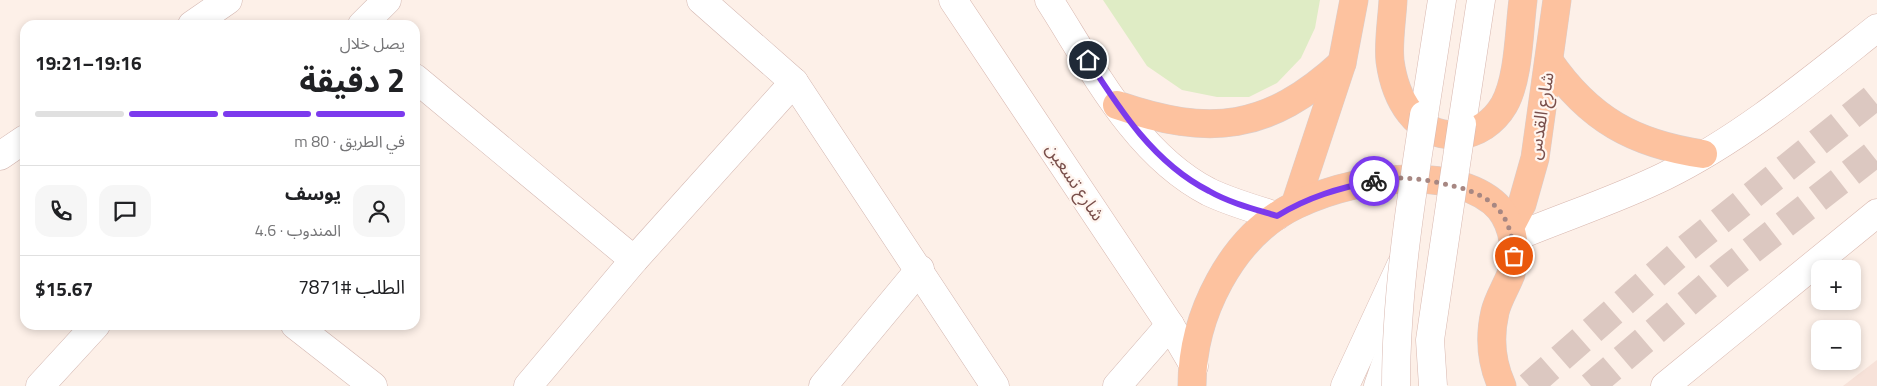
<!DOCTYPE html>
<html lang="ar">
<head>
<meta charset="utf-8">
<style>
  body { margin:0; font-family:"Titillium Web","Noto Sans Arabic",sans-serif; background:#f6f6f6; color:#202124; direction:rtl; height:100vh; display:flex; flex-direction:column; font-size:19px; white-space:nowrap }
  * { box-sizing:border-box; margin:0 }
  p { font-size:16px; color:#757577 }
  .icon { flex:none; width:28px; height:28px; fill:none; stroke:currentColor; stroke-width:2; stroke-linecap:round; stroke-linejoin:round }
  .map { position:relative; flex:1; overflow:hidden; direction:ltr }
  .sheet { position:absolute; left:20px; top:20px; width:400px; height:310px; display:flex; flex-direction:column; background:#fff; border-radius:15px; box-shadow:0 2px 8px #0003; direction:rtl }
  .sheet>* { flex:none }
  .buttons { position:absolute; left:1811px; top:260px; display:grid; gap:10px }
  .buttons a { display:grid; place-items:center; width:50px; height:50px; border-radius:10px; background:#fff; box-shadow:0 2px 8px #0003; font-size:25px }
  .pin { position:absolute; display:grid; place-items:center; width:42px; height:42px; color:#fff; margin:-21px; border:2px solid #fff; border-radius:50%; box-shadow:0 1px 5px #0007 }
  .courier { position:absolute; display:grid; place-items:center; width:50px; height:50px; margin:-25px; border:4px solid #7c3aed; border-radius:50%; background:#fff; color:#222; box-shadow:0 1px 6px #0007 }
  .overview em { font-style:normal; font-weight:700 }
  .overview div { display:flex; flex-direction:column-reverse }
  .overview { display:flex; align-items:center; justify-content:space-between; height:85px; padding:0 15px }
  h1 { font-size:32px; font-weight:700; line-height:38px }
  .bar { display:grid; grid-template-columns:repeat(4,1fr); gap:8px 5px; align-content:center; height:60px; padding:0 15px }
  .bar i { height:6px; border-radius:4px; background:#e0e0e0 }
  .bar .current { background:#7c3aed }
  .bar p { grid-column:span 4 }
  .line { display:flex; align-items:center; gap:12px; padding:0 15px; border-top:1px solid #e0e0e0 }
  .line div { flex:1 }
  .round { display:grid; place-items:center; flex:none; width:52px; height:52px; border-radius:15px; background:#f6f6f6 }
  .map>svg:first-child { display:block }
  .residential { fill:#f7e2d9 }
  .green { fill:#dfecc5 }
  .lines { fill:none; stroke-linecap:round; stroke-linejoin:round }
  .primary-tunnel { stroke:#dcc8c1; stroke-width:28; stroke-dasharray:28 14; stroke-linecap:butt }
  .minor-casing { stroke:#d3b6b0; stroke-width:29 }
  .secondary-casing { stroke:#d8b7af; stroke-width:29 }
  .primary-casing { stroke:#d9cecd; stroke-width:29 }
  .minor { stroke:#fff; stroke-width:28 }
  .secondary { stroke:#fff; stroke-width:28 }
  .primary { stroke:#fdc29f; stroke-width:28 }
  .secondary-bridge-casing { stroke:#d8b7af; stroke-width:29; stroke-linecap:butt }
  .secondary-bridge { stroke:#fff; stroke-width:28 }
  .done { stroke:#a78782; stroke-width:5; stroke-dasharray:0 9 }
  .route { stroke:#7c3aed; stroke-width:6 }
  .labels { text-anchor:middle; stroke-width:4.5; stroke-linejoin:round; paint-order:stroke }
  .street-label { font-size:18px; fill:#794f4b; stroke:#fff5ef }
</style>
</head>
<body>
<div class="map">
<svg width="1877" height="386" viewBox="0 0 1877 386">
  <rect width="100%" height="100%" fill="#fdf0e8"/>
  <path class="residential" d="M1877 360V386H1843Z"/>
  <path class="green" d="M1103 0H1320L1315 28 1301 58 1277 83 1249 97H1217L1182 90 1147 66Z"/>
  <g class="lines">
    <g class="primary-tunnel">
      <path d="M1529 386 1678 255 1877 95"/>
      <path d="M1591 386 1725 271 1877 152"/>
    </g>
    <g class="minor-casing">
      <g id="minor">
        <path d="M701 0 794 82 995 386"/>
        <path d="M192 25 228 0"/>
        <path d="M362 25 387 0"/>
        <path d="M415 78 634 260"/>
        <path d="M0 156 25 139"/>
        <path d="M295 325 373 386"/>
        <path d="M40 386 96 325"/>
        <path d="M528 386 634 260 794 82"/>
        <path d="M823 386 920 269"/>
        <path d="M1117 386 1170 325"/>
      </g>
    </g>
    <g class="secondary-casing">
      <g id="secondary">
        <path d="M953 0 1170 325 1194 366"/>
        <path d="M1049 0C1092 67 1135 154 1209 192 1230 202 1254 209 1277 216"/>
        <path d="M1424 115 1442 0"/>
        <path d="M1462 124 1481 0"/>
        <path d="M1513 238C1563 217 1616 200 1665 176 1742 138 1810 81 1877 28"/>
        <path d="M1345 386 1401 265"/>
        <path d="M1378 386 1395 337"/>
        <path d="M1665 386 1877 213"/>
      </g>
    </g>
    <g class="primary-casing">
      <g id="primary">
        <path d="M1393 0C1392 20 1388 42 1390 61 1395 98 1415 137 1458 135 1477 134 1494 122 1504 105 1519 79 1519 30 1523 0"/>
        <path d="M1549 61C1589 119 1634 144 1703 154"/>
        <path d="M1117 105C1210 137 1268 131 1342 63"/>
        <path d="M1295 205 1342 63 1354 0"/>
        <path d="M1510 227 1522 204 1535 158 1557 0"/>
        <path d="M1192 386C1192 316 1231 236 1296 205 1334 187 1372 179 1413 179 1442 179 1480 186 1500 209 1514 227 1517 253 1511 274 1506 287 1498 299 1495 312 1489 338 1491 362 1502 386"/>
      </g>
    </g>
    <use href="#minor" class="minor"/>
    <use href="#secondary" class="secondary"/>
    <use href="#primary" class="primary"/>
    <g class="secondary-bridge-casing">
      <g id="secondary-bridge">
        <path d="M1396 386C1396 295 1410 205 1424 115"/>
        <path d="M1433 386 1430 340 1462 124"/>
      </g>
    </g>
    <use href="#secondary-bridge" class="secondary-bridge"/>
  </g>
  <g class="lines">
    <path class="done" d="M1374 181C1395 176 1420 178 1440 183 1485 192 1511 205 1514 256"/>
    <path class="route" d="M1088 60C1120 110 1154 163 1209 191 1230 203 1254 209 1277 216 1308 197 1339 188 1374 181"/>
  </g>
  <g class="labels">
    <g class="street-label">
      <text transform="translate(1541 116) rotate(-81)" y="6">شارع القدس</text>
      <text transform="translate(1075 182) rotate(56)" y="6">شارع تسعين</text>
    </g>
  </g>
</svg>
<div class="buttons">
<a>+</a>
<a>−</a>
</div>
<div class="pin" style="left:1514px;top:256px;background:#ea580c"><svg class="icon" aria-label="bag" viewBox="0 0 24 24"><path d="M5 8h14l-1 12H6zM9 8a3 3 0 0 1 6 0"/></svg></div>
<div class="pin" style="left:1088px;top:60px;background:#1f2937"><svg class="icon" aria-label="home" viewBox="0 0 24 24"><path d="M3 11l9-7 9 7M6 9v11h12V9"/></svg></div>
<div class="courier" style="left:1374px;top:181px"><svg class="icon" aria-label="bike" viewBox="0 0 24 24"><circle cx="6" cy="16" r="4"/><circle cx="18" cy="16" r="4"/><path d="M6 16l4-8h5l3 8M10 8l3 8H6M13 5h3"/></svg></div>
<section class="sheet">
<div class="overview"><div><h1>2 دقيقة</h1><p>يصل خلال</p></div><em>19:16–19:21</em></div>
<div class="bar"><i class="current"></i><i class="current"></i><i class="current"></i><i></i><p>في الطريق · 80 m</p></div>
<div class="line" style="height:90px"><a class="round"><svg class="icon" aria-label="person" viewBox="0 0 24 24"><circle cx="12" cy="8" r="4"/><path d="M4 21q1-7 8-7t8 7"/></svg></a><div><b>يوسف</b><p>المندوب · 4.6</p></div><a class="round"><svg class="icon" aria-label="chat" viewBox="0 0 24 24"><path d="M4 5h16v11H9l-5 4z"/></svg></a><a class="round"><svg class="icon" aria-label="phone" viewBox="0 0 24 24"><path d="M5 4h4l2 5-3 2q2 4 5 5l2-3 5 2v4C11 20 4 13 5 4z"/></svg></a></div>
<div class="line" style="height:65px"><div>الطلب #7871</div><b>$15.67</b></div>
</section>
</div>
</body>
</html>
